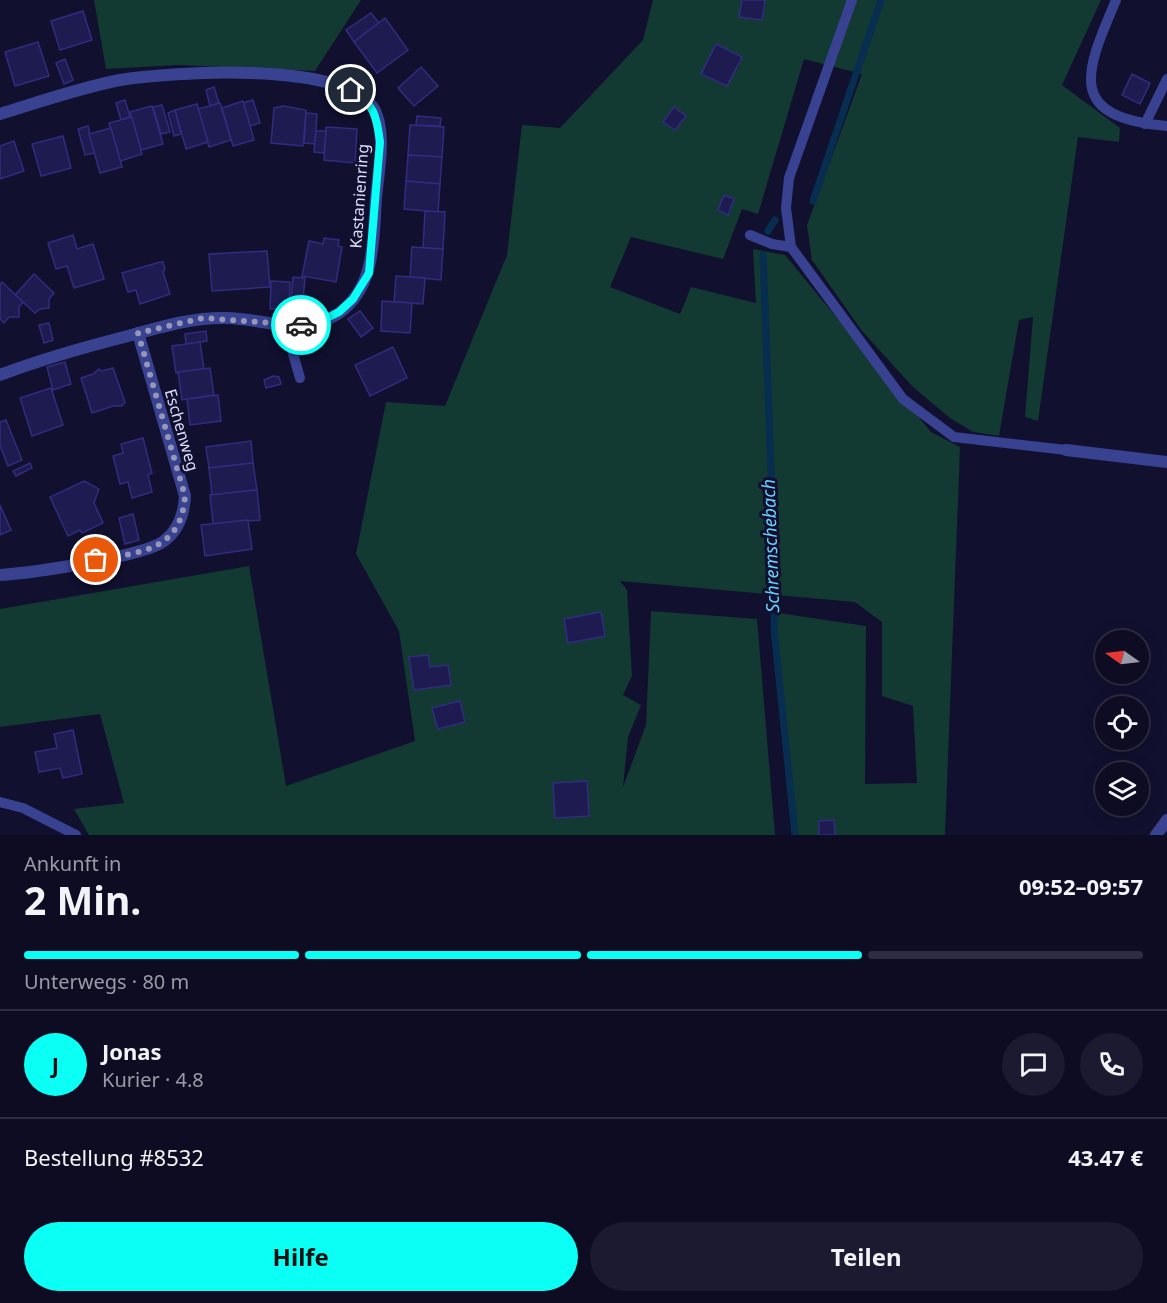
<!DOCTYPE html>
<html lang="de">
<head>
<meta charset="utf-8">
<style>
  body { margin:0; font-family:"Noto Sans",sans-serif; background:#1b1a30; color:#f1f3f6; height:100vh; display:flex; flex-direction:column; font-size:22px; white-space:nowrap }
  * { box-sizing:border-box; margin:0 }
  p { font-size:20px; color:#9a9ba6 }
  .icon { flex:none; width:33px; height:33px; fill:none; stroke:currentColor; stroke-width:2; stroke-linecap:round; stroke-linejoin:round }
  .map { position:relative; height:835px; overflow:hidden }
  .sheet { display:flex; flex-direction:column; background:#0d0c23; flex:1 }
  .sheet>* { flex:none }
  .needle { width:39px; rotate:284deg }
  .controls { position:absolute; left:1095px; top:630px; display:grid; gap:12px }
  .controls a { display:grid; place-items:center; width:54px; height:54px; border-radius:50%; background:#0d0c23; box-shadow:0 3px 15px #0003,0 0 0 2px #2d2c41; font-size:30px }
  .pin { position:absolute; display:grid; place-items:center; width:51px; height:51px; color:#fff; margin:-26px; border:3px solid #fff; border-radius:50%; box-shadow:0 2px 6px #0007 }
  .courier { position:absolute; display:grid; place-items:center; width:60px; height:60px; margin:-30px; border:4px solid #0afff5; border-radius:50%; background:#fff; color:#222; box-shadow:0 2px 8px #0007 }
  .overview em { font-style:normal; font-weight:700 }
  .overview div { display:flex; flex-direction:column-reverse }
  .overview { display:flex; align-items:center; justify-content:space-between; height:102px; padding:0 24px }
  h1 { font-size:39px; font-weight:700; line-height:45px }
  .bar { display:grid; grid-template-columns:repeat(4,1fr); gap:9px 6px; align-content:center; height:72px; padding:0 24px }
  .bar i { height:8px; border-radius:4px; background:#2d2c41 }
  .bar .current { background:#0afff5 }
  .bar p { grid-column:span 4 }
  .line { display:flex; align-items:center; gap:15px; padding:0 24px; border-top:2px solid #2d2c41 }
  .line div { flex:1 }
  .round { display:grid; place-items:center; flex:none; width:63px; height:63px; border-radius:32px; background:#1b1a30 }
  .button { display:flex; gap:12px; margin-top:auto; padding:12px 24px }
  .button a { flex:1; height:69px; border-radius:36px; background:#0afff5; color:#111; font-size:24px; font-weight:700; line-height:69px; text-align:center }
  .button a+a { background:#1b1a30; color:#f1f3f6 }
  .map>svg:first-child { display:block }
  .green { fill:#133933 }
  .lines { fill:none; stroke-linecap:round; stroke-linejoin:round }
  .stream { stroke:#072d51; stroke-width:7 }
  .building { fill:#1e1b51; stroke:#302c7f; stroke-width:1.5 }
  .service { stroke:#384291; stroke-width:10 }
  .minor { stroke:#384291; stroke-width:12 }
  .tertiary { stroke:#384291; stroke-width:12 }
  .done { stroke:#9697b6; stroke-width:6; stroke-dasharray:0 10.8 }
  .route { stroke:#0afff5; stroke-width:8 }
  .labels { text-anchor:middle; stroke-width:6; stroke-linejoin:round; paint-order:stroke }
  .street-label { font-size:16px; fill:#dedfff; stroke:#11102f }
  .water-label { font-size:18px; font-style:italic; fill:#6cd0ff; stroke:#11102f }
</style>
</head>
<body>
<div class="map">
<svg width="1167" height="835" viewBox="0 0 1167 835">
  <rect width="100%" height="100%" fill="#11102f"/>
  <g class="green">
    <path d="M94 0H361L315 71 178 65 106 69Z"/>
    <path d="M653 0H1101L1062 85 1120 128 1119 142 1078 137 1038 421 1025 417 1033 317 1019 320 999 436 973 432 950 418 913 387 862 331 812 260 807 225 862 74 804 59 758 214 742 209 723 259 631 237 610 287 680 314 691 287 756 303 753 249 785 255 931 432 960 447 945 835H795L774 629 779 613 866 626 865 784 917 783 913 706 882 696V622L855 602 620 581 627 590 632 676 623 695 641 705 628 737 623 787 646 725 651 611 757 619 775 835H89L74 809 124 803 100 714 0 727V609L249 566 286 786 415 741 399 631 356 554 386 402 445 406 507 255 522 125 560 128 643 40Z"/>
  </g>
  <g class="lines">
    <g class="stream">
      <path d="M813 201 881 0"/>
      <path d="M768 231 775 220"/>
      <path d="M763 255 775 577 774 629 795 835"/>
    </g>
  </g>
  <g class="building">
    <path d="M742 0H765L762 20 739 17Z"/>
    <path d="M83 11 92 40 60 50 51 21Z"/>
    <path d="M371 13 379 23 354 42 346 30Z"/>
    <path d="M385 18 408 50 377 73 354 42Z"/>
    <path d="M38 42 49 76 15 86 5 52Z"/>
    <path d="M716 44 742 57 727 86 701 74Z"/>
    <path d="M65 59 73 80 64 84 56 63Z"/>
    <path d="M421 67 438 86 414 106 398 88Z"/>
    <path d="M1132 74 1150 83 1140 104 1122 95Z"/>
    <path d="M214 87 219 103 210 106 206 90Z"/>
    <path d="M125 100 130 117 121 120 116 103Z"/>
    <path d="M253 100 260 123 250 126 243 103Z"/>
    <path d="M243 101 254 140 233 146 222 108Z"/>
    <path d="M220 103 231 140 209 147 198 109Z"/>
    <path d="M197 104 208 142 186 149 175 110Z"/>
    <path d="M162 105 170 132 161 134 153 107Z"/>
    <path d="M152 106 163 144 141 150 130 112Z"/>
    <path d="M283 106 306 110 303 146 271 143 274 108Z"/>
    <path d="M674 107 686 116 675 130 663 122Z"/>
    <path d="M175 110 181 134 174 136 168 113Z"/>
    <path d="M306 113 317 114 315 144 304 143Z"/>
    <path d="M417 116 441 118 440 126 416 125Z"/>
    <path d="M132 117 142 154 120 161 109 123Z"/>
    <path d="M410 125 444 127 442 157 408 155Z"/>
    <path d="M88 126 95 153 85 155 78 129Z"/>
    <path d="M326 127 357 129 355 163 324 160Z"/>
    <path d="M111 128 122 167 100 173 89 134Z"/>
    <path d="M316 131H326L324 153 314 152Z"/>
    <path d="M63 136 71 168 41 176 32 144Z"/>
    <path d="M14 141 24 171 0 179V146Z"/>
    <path d="M408 155 442 157 440 184 406 181Z"/>
    <path d="M406 181 440 184 438 212 404 209Z"/>
    <path d="M724 195 734 199 728 215 718 210Z"/>
    <path d="M425 211 445 212 443 249 423 248Z"/>
    <path d="M73 235 77 249 93 244 104 279 74 288 67 266 56 269 48 243Z"/>
    <path d="M324 238 339 240 338 246 342 247 336 282 302 276 309 241 323 244Z"/>
    <path d="M412 247 443 249 441 280 410 277Z"/>
    <path d="M267 251 270 287 212 291 209 254Z"/>
    <path d="M160 262H163L165 269 163 272 170 294 140 304 136 290 128 292 122 273Z"/>
    <path d="M34 274 54 293 49 299V308L40 309 35 313 15 295Z"/>
    <path d="M396 276 425 278 423 304 394 302Z"/>
    <path d="M293 277 305 278 303 300 291 299Z"/>
    <path d="M271 281 290 282 289 309H270Z"/>
    <path d="M2 282 23 302 19 307V317H9L4 323 0 319V285Z"/>
    <path d="M382 301 412 303 410 333 381 331Z"/>
    <path d="M360 311 373 328 361 337 348 319Z"/>
    <path d="M49 323 53 340 44 343 39 325Z"/>
    <path d="M206 331 207 341 186 344 185 334Z"/>
    <path d="M200 342 204 369 176 373 172 346Z"/>
    <path d="M393 347 407 378 370 396 355 365Z"/>
    <path d="M65 362 71 384 53 390 47 367Z"/>
    <path d="M113 368 125 402 122 406H113L92 413 81 378 93 374 99 369 102 371Z"/>
    <path d="M210 368 214 395 182 400 178 372Z"/>
    <path d="M273 376 279 377 281 384 266 388 264 380Z"/>
    <path d="M51 388 63 425 32 436 20 398Z"/>
    <path d="M218 395 221 421 190 425 187 399Z"/>
    <path d="M6 420 22 460 8 466 0 446V422Z"/>
    <path d="M143 438 152 473 148 475 152 492 132 498 128 482 120 484 113 456 123 453 121 444Z"/>
    <path d="M251 441 253 463 209 468 206 447Z"/>
    <path d="M30 463 32 468 16 476 13 471Z"/>
    <path d="M253 463 257 490 212 495 209 468Z"/>
    <path d="M84 481 99 489 94 503 103 523 82 533 80 530 68 536 50 497Z"/>
    <path d="M257 490 260 520 213 524 210 495Z"/>
    <path d="M0 505 11 530 0 535Z"/>
    <path d="M133 514 139 540 125 544 119 518Z"/>
    <path d="M248 520 252 549 205 556 201 525Z"/>
    <path d="M601 612 605 636 568 643 564 619Z"/>
    <path d="M428 655 430 667 448 665 451 685 414 690 409 657Z"/>
    <path d="M460 701 465 722 438 729 432 708Z"/>
    <path d="M73 730 82 774 63 778 60 768 39 772 35 752 57 748 54 734Z"/>
    <path d="M587 781 589 816 555 818 553 783Z"/>
    <path d="M834 820 835 835H819V821Z"/>
  </g>
  <g class="lines">
    <g class="service">
      <path d="M852 0 789 178 786 208 791 247 903 399 954 437 1066 450"/>
      <path d="M1116 0C1085 73 1065 117 1167 126"/>
      <path d="M1145 124 1167 79"/>
      <path d="M750 235 772 244 791 247"/>
      <path d="M285 326 300 378"/>
      <path d="M0 802 23 808 76 835"/>
    </g>
    <g class="minor">
      <path d="M0 114C39 102 79 88 120 80 168 72 354 59 376 113 386 138 378 173 376 199 373 240 376 286 339 313 304 337 265 319 227 318 193 317 161 327 128 336 85 347 42 359 0 375"/>
      <path d="M1066 450 1167 462"/>
      <path d="M0 575C30 573 143 557 164 541 179 530 184 514 185 496L138 333"/>
    </g>
    <path class="tertiary" d="M1156 835 1167 820"/>
  </g>
  <g class="lines">
    <path class="done" d="M96 560C141 552 181 551 185 496L138 333 203 318 301 325"/>
    <path class="route" d="M301 325 319 322 339 312 353 299 369 273 380 142C377 118 374 102 351 90"/>
  </g>
  <g class="labels">
    <g class="street-label">
      <text transform="translate(359 196) rotate(-86)" y="6">Kastanienring</text>
      <text transform="translate(182 430) rotate(74)" y="6">Eschenweg</text>
    </g>
    <g class="water-label">
      <text transform="translate(771 546) rotate(-92)" y="6">Schremschebach</text>
    </g>
  </g>
</svg>
<div class="controls">
<a><svg class="needle" viewBox="-14 -14 28 28"><path d="M0-13l5 13h-10z" fill="#e53935"/><path d="M0 13l5-13h-10z" fill="#9a9ba6"/></svg></a>
<a><svg class="icon" aria-label="locate" viewBox="0 0 24 24"><circle cx="12" cy="12" r="6"/><path d="M12 2v4M12 18v4M2 12h4M18 12h4"/></svg></a>
<a><svg class="icon" aria-label="layers" viewBox="0 0 24 24"><path d="M12 4l9 5-9 5-9-5zM3 14l9 5 9-5"/></svg></a>
</div>
<div class="pin" style="left:96px;top:560px;background:#ea580c"><svg class="icon" aria-label="bag" viewBox="0 0 24 24"><path d="M5 8h14l-1 12H6zM9 8a3 3 0 0 1 6 0"/></svg></div>
<div class="pin" style="left:351px;top:90px;background:#1f2937"><svg class="icon" aria-label="home" viewBox="0 0 24 24"><path d="M3 11l9-7 9 7M6 9v11h12V9"/></svg></div>
<div class="courier" style="left:301px;top:325px"><svg class="icon" aria-label="car" viewBox="0 0 24 24"><path d="M5 17H2v-5l4-1 3-4h7l3 4 3 1v5h-3M9 17h6M6 11h13"/><circle cx="7" cy="17" r="2"/><circle cx="17" cy="17" r="2"/></svg></div>
</div>
<section class="sheet">
<div class="overview"><div><h1>2 Min.</h1><p>Ankunft in</p></div><em>09:52–09:57</em></div>
<div class="bar"><i class="current"></i><i class="current"></i><i class="current"></i><i></i><p>Unterwegs · 80 m</p></div>
<div class="line" style="height:108px"><b class="round" style="background:#0afff5;color:#111">J</b><div><b>Jonas</b><p>Kurier · 4.8</p></div><a class="round"><svg class="icon" aria-label="chat" viewBox="0 0 24 24"><path d="M4 5h16v11H9l-5 4z"/></svg></a><a class="round"><svg class="icon" aria-label="phone" viewBox="0 0 24 24"><path d="M5 4h4l2 5-3 2q2 4 5 5l2-3 5 2v4C11 20 4 13 5 4z"/></svg></a></div>
<div class="line" style="height:78px"><div>Bestellung #8532</div><b>43.47 €</b></div>
<div class="button"><a>Hilfe</a><a>Teilen</a></div>
</section>
</body>
</html>
